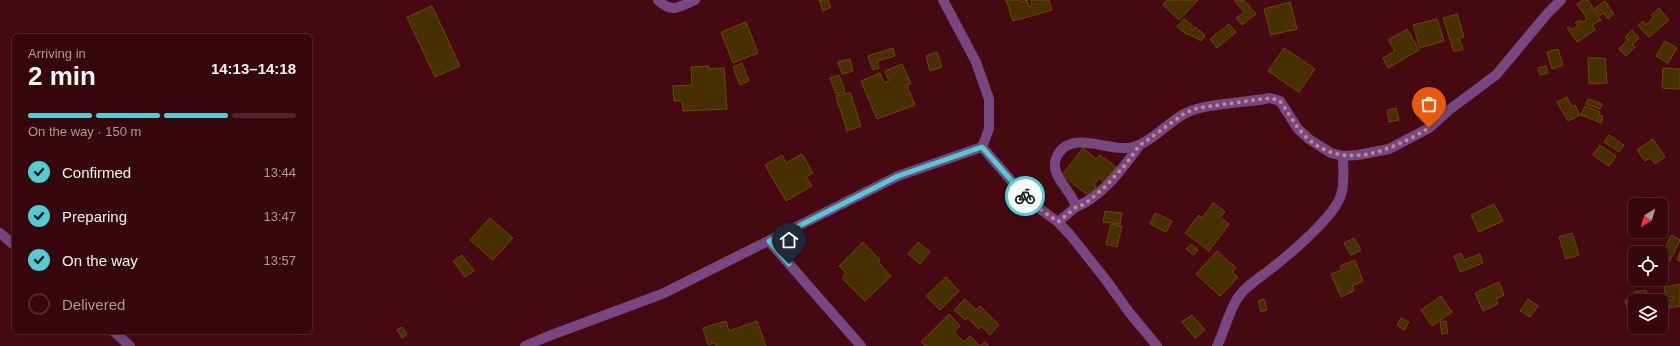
<!DOCTYPE html>
<html lang="en">
<head>
<meta charset="utf-8">
<style>
  body { margin:0; font-family:Helvetica,sans-serif; background:#40151b; color:#f1f3f6; height:100vh; display:flex; flex-direction:column; font-size:15px; white-space:nowrap }
  * { box-sizing:border-box; margin:0 }
  p { font-size:13px; color:#aa999d }
  .icon { flex:none; width:22px; height:22px; fill:none; stroke:currentColor; stroke-width:2; stroke-linecap:round; stroke-linejoin:round }
  .map { position:relative; flex:1; overflow:hidden }
  .details { position:absolute; left:12px; top:34px; width:300px; height:300px; display:flex; flex-direction:column; background:#35070d; border-radius:6px; box-shadow:0 4px 16px #0002,0 0 0 1px #4f282e }
  .details>* { flex:none }
  .needle { width:26px; rotate:218deg }
  .tools { position:absolute; left:1628px; top:198px; display:grid; gap:8px }
  .tools a { display:grid; place-items:center; width:40px; height:40px; border-radius:6px; background:#35070d; box-shadow:0 4px 16px #0002,0 0 0 1px #4f282e; font-size:20px }
  .pin { position:absolute; display:grid; place-items:center; width:34px; height:34px; color:#fff; margin:-41px -17px; border-radius:50% 50% 50% 0; rotate:-45deg; box-shadow:0 0 4px #0007 }
  .pin .icon { rotate:45deg }
  .courier { position:absolute; display:grid; place-items:center; width:40px; height:40px; margin:-20px; border:3px solid #51ccd3; border-radius:50%; background:#fff; color:#222; box-shadow:0 1px 5px #0007 }
  .headline em { font-style:normal; font-weight:800 }
  .headline div { display:flex; flex-direction:column-reverse }
  .headline { display:flex; align-items:center; justify-content:space-between; height:68px; padding:0 16px }
  h1 { font-size:26px; font-weight:800; line-height:30px }
  .bar { display:grid; grid-template-columns:repeat(4,1fr); gap:6px 4px; align-content:center; height:48px; padding:0 16px }
  .bar i { height:5px; border-radius:3px; background:#4f282e }
  .bar .selected { background:#51ccd3 }
  .bar p { grid-column:span 4 }
  ol { padding:0 16px; list-style:none }
  li { display:flex; align-items:center; gap:12px; height:44px }
  li p { margin-inline-start:auto }
  li .icon { padding:4px; border-radius:50%; background:#51ccd3; color:#111; stroke-width:4 }
  li:last-child { color:#aa999d }
  li i { width:22px; height:22px; border:2px solid #4f282e; border-radius:50% }
  .map>svg:first-child { display:block }
  .building { fill:#463000; stroke:#6a4a00 }
  .lines { fill:none; stroke-linecap:round; stroke-linejoin:round }
  .minor { stroke:#764780; stroke-width:10 }
  .done { stroke:#bc8c8e; stroke-width:4; stroke-dasharray:0 7.2 }
  .route { stroke:#51ccd3; stroke-width:5 }
</style>
</head>
<body>
<div class="map">
<svg width="1680" height="346" viewBox="0 0 1680 346">
  <rect width="100%" height="100%" fill="#470911"/>
  <g class="building">
    <path d="M819 0H828L831 7 823 11Z"/>
    <path d="M1006 0H1020V2L1027 0 1029 7 1032 6 1031 0H1049L1052 10 1013 21Z"/>
    <path d="M1167 0H1198L1179 20 1163 5Z"/>
    <path d="M1234 0H1244L1256 14 1242 25 1236 18 1244 12Z"/>
    <path d="M1584 0H1588L1601 20 1592 25 1595 30 1577 42 1567 28 1570 27 1572 30 1578 26 1575 23 1580 20 1582 23 1587 19 1577 4Z"/>
    <path d="M1605 1 1614 14 1608 19 1604 13 1600 15 1595 8Z"/>
    <path d="M1290 2 1297 29 1271 35 1264 9Z"/>
    <path d="M432 6 460 66 435 77 407 17Z"/>
    <path d="M1659 8 1669 20 1649 37 1638 25 1643 21 1646 25 1653 18 1651 15Z"/>
    <path d="M1457 14 1464 37 1459 38 1463 49 1454 52 1443 18Z"/>
    <path d="M1184 19 1193 26 1191 29 1193 30 1195 27 1205 35 1201 41 1189 34 1188 35 1177 27Z"/>
    <path d="M1437 19 1444 41 1420 48 1413 25Z"/>
    <path d="M746 22 758 53 733 63 721 32Z"/>
    <path d="M1229 24 1236 32 1217 48 1210 39Z"/>
    <path d="M1407 29 1419 50 1388 68 1383 58 1395 51 1388 40Z"/>
    <path d="M1632 30 1639 38 1632 45 1635 47 1626 56 1619 49 1628 40 1625 37Z"/>
    <path d="M1665 41 1677 48 1668 63 1656 56Z"/>
    <path d="M893 48 895 56 877 61 879 68 873 70 868 56Z"/>
    <path d="M1284 48 1315 69 1299 92 1268 71Z"/>
    <path d="M1558 49 1563 65 1552 69 1547 52Z"/>
    <path d="M937 52 942 67 930 71 926 56Z"/>
    <path d="M1588 58H1605L1607 83 1589 84Z"/>
    <path d="M850 59 853 71 842 74 838 62Z"/>
    <path d="M742 63 749 81 740 85 733 67Z"/>
    <path d="M902 64 911 84 907 85 915 105 877 119 861 81 880 73 884 83 889 81 885 71Z"/>
    <path d="M709 66V69L724 68 727 109 683 111 682 101H674L673 86 692 85 691 67Z"/>
    <path d="M1546 66 1548 73 1540 75 1538 68Z"/>
    <path d="M1663 68 1680 69V89L1662 88Z"/>
    <path d="M839 75 845 91 836 94 830 78Z"/>
    <path d="M850 92 861 126 847 131 836 96Z"/>
    <path d="M1567 97 1572 107 1575 105 1580 115 1568 121 1557 102Z"/>
    <path d="M1588 99 1602 104 1600 109 1586 104Z"/>
    <path d="M1585 106 1600 112 1599 115 1603 116 1601 123 1581 115Z"/>
    <path d="M1396 108 1399 120 1389 122 1387 110Z"/>
    <path d="M1609 135 1624 145 1619 152 1604 142Z"/>
    <path d="M1653 139 1665 157 1655 164 1650 158 1645 161 1637 150Z"/>
    <path d="M1600 145 1616 156 1609 166 1593 155Z"/>
    <path d="M1083 148 1096 159 1100 155 1116 167 1104 182 1099 178 1094 185 1096 187 1089 196 1062 175Z"/>
    <path d="M802 154 813 173 806 177 812 186 786 201 765 165 782 155 786 163Z"/>
    <path d="M1213 203 1225 212 1220 217 1229 224 1209 251 1185 233 1199 215 1202 218Z"/>
    <path d="M1494 204 1503 221 1479 232 1471 215Z"/>
    <path d="M1105 211 1122 213 1120 224 1103 222Z"/>
    <path d="M1155 213 1172 221 1166 232 1150 224Z"/>
    <path d="M490 218 513 238 493 260 470 240Z"/>
    <path d="M1111 224 1122 226 1117 247 1106 244Z"/>
    <path d="M1572 233 1579 255 1566 259 1559 237Z"/>
    <path d="M1671 235 1680 240 1670 261 1661 257Z"/>
    <path d="M1354 238 1361 250 1351 255 1344 243Z"/>
    <path d="M863 242 880 260 878 262 891 276 865 301 842 278 846 273 839 266Z"/>
    <path d="M918 242 930 252 920 264 908 254Z"/>
    <path d="M1191 244 1198 250 1194 255 1186 249Z"/>
    <path d="M1217 251 1236 268 1232 272 1238 277 1220 296 1196 274Z"/>
    <path d="M1680 252V261L1677 260Z"/>
    <path d="M1461 253 1464 260 1480 254 1483 263 1460 272 1454 256Z"/>
    <path d="M462 255 474 271 465 277 453 261Z"/>
    <path d="M1355 260 1363 281 1352 286 1354 291 1341 297 1331 274 1342 270 1340 266Z"/>
    <path d="M1635 263V278L1628 272Z"/>
    <path d="M946 277 959 291 940 310 926 296Z"/>
    <path d="M1499 282 1504 295 1496 299 1498 304 1483 311 1475 293Z"/>
    <path d="M1680 284V306L1669 308 1667 300 1674 299V296L1666 298 1664 287Z"/>
    <path d="M1646 290 1648 300 1636 301 1634 292Z"/>
    <path d="M1441 296 1452 312 1432 326 1421 310Z"/>
    <path d="M965 299 976 310 980 306 999 325 990 335 981 326 979 329 967 317 965 320 954 310Z"/>
    <path d="M1264 299 1267 310 1261 312 1258 301Z"/>
    <path d="M1528 299 1538 306 1530 317 1520 311Z"/>
    <path d="M1634 299 1635 314 1629 315 1625 300Z"/>
    <path d="M949 314 960 326 954 332 964 342 970 336 980 346H925L921 342Z"/>
    <path d="M1192 315 1205 330 1195 338 1182 322Z"/>
    <path d="M1401 318 1409 322 1404 330 1397 325Z"/>
    <path d="M726 321 729 331 757 321 766 346H716L715 343 708 345 703 328Z"/>
    <path d="M1446 321 1448 333 1442 334 1440 322Z"/>
    <path d="M402 327 407 334 402 338 397 330Z"/>
    <path d="M985 342 989 346H980Z"/>
  </g>
  <g class="lines">
    <g class="minor">
      <path d="M658 0C672 14 679 7 695 0"/>
      <path d="M982 147 1029 201 1058 222 1071 236 1106 280 1129 312 1157 346"/>
      <path d="M1076 207C1103 196 1122 169 1139 146"/>
      <path d="M1058 222 1076 207C1071 188 1048 176 1057 156 1070 130 1106 150 1127 148 1147 147 1167 123 1184 114 1203 103 1247 103 1270 98L1280 101 1298 129 1309 139 1331 153 1343 156 1358 155 1389 149 1429 128 1449 110 1496 75 1547 14 1561 0"/>
      <path d="M0 233 14 245"/>
      <path d="M769 241 861 346"/>
      <path d="M114 332 130 346"/>
      <path d="M525 346 546 337 662 294 898 176 982 147 989 129V99L976 62 943 0"/>
      <path d="M1217 346C1225 330 1229 310 1239 296 1248 284 1261 277 1272 268 1290 254 1334 217 1341 195 1345 183 1343 168 1343 156"/>
    </g>
  </g>
  <g class="lines">
    <path class="done" d="M1025 196 1029 201 1058 222 1076 207 1085 204 1107 185 1126 164 1139 146 1185 113 1198 108 1270 98 1280 101C1289 114 1296 127 1307 138 1345 172 1391 150 1429 128"/>
    <path class="route" d="M789 264 769 241 898 176 982 147 1025 196"/>
  </g>
</svg>
<div class="tools">
<a><svg class="needle" viewBox="-14 -14 28 28"><path d="M0-13l5 13h-10z" fill="#e53935"/><path d="M0 13l5-13h-10z" fill="#aa999d"/></svg></a>
<a><svg class="icon" aria-label="locate" viewBox="0 0 24 24"><circle cx="12" cy="12" r="6"/><path d="M12 2v4M12 18v4M2 12h4M18 12h4"/></svg></a>
<a><svg class="icon" aria-label="layers" viewBox="0 0 24 24"><path d="M12 4l9 5-9 5-9-5zM3 14l9 5 9-5"/></svg></a>
</div>
<div class="pin" style="left:1429px;top:128px;background:#ea580c"><svg class="icon" aria-label="bag" viewBox="0 0 24 24"><path d="M5 8h14l-1 12H6zM9 8a3 3 0 0 1 6 0"/></svg></div>
<div class="pin" style="left:789px;top:264px;background:#1f2937"><svg class="icon" aria-label="home" viewBox="0 0 24 24"><path d="M3 11l9-7 9 7M6 9v11h12V9"/></svg></div>
<div class="courier" style="left:1025px;top:196px"><svg class="icon" aria-label="bike" viewBox="0 0 24 24"><circle cx="6" cy="16" r="4"/><circle cx="18" cy="16" r="4"/><path d="M6 16l4-8h5l3 8M10 8l3 8H6M13 5h3"/></svg></div>
<section class="details">
<div class="headline"><div><h1>2 min</h1><p>Arriving in</p></div><em>14:13–14:18</em></div>
<div class="bar"><i class="selected"></i><i class="selected"></i><i class="selected"></i><i></i><p>On the way · 150 m</p></div>
<ol>
<li><svg class="icon" aria-label="check" viewBox="0 0 24 24"><path d="M5 12l5 5 9-10"/></svg>Confirmed<p>13:44</p></li>
<li><svg class="icon" aria-label="check" viewBox="0 0 24 24"><path d="M5 12l5 5 9-10"/></svg>Preparing<p>13:47</p></li>
<li><svg class="icon" aria-label="check" viewBox="0 0 24 24"><path d="M5 12l5 5 9-10"/></svg>On the way<p>13:57</p></li>
<li><i></i>Delivered</li>
</ol>
</section>
</div>
</body>
</html>
